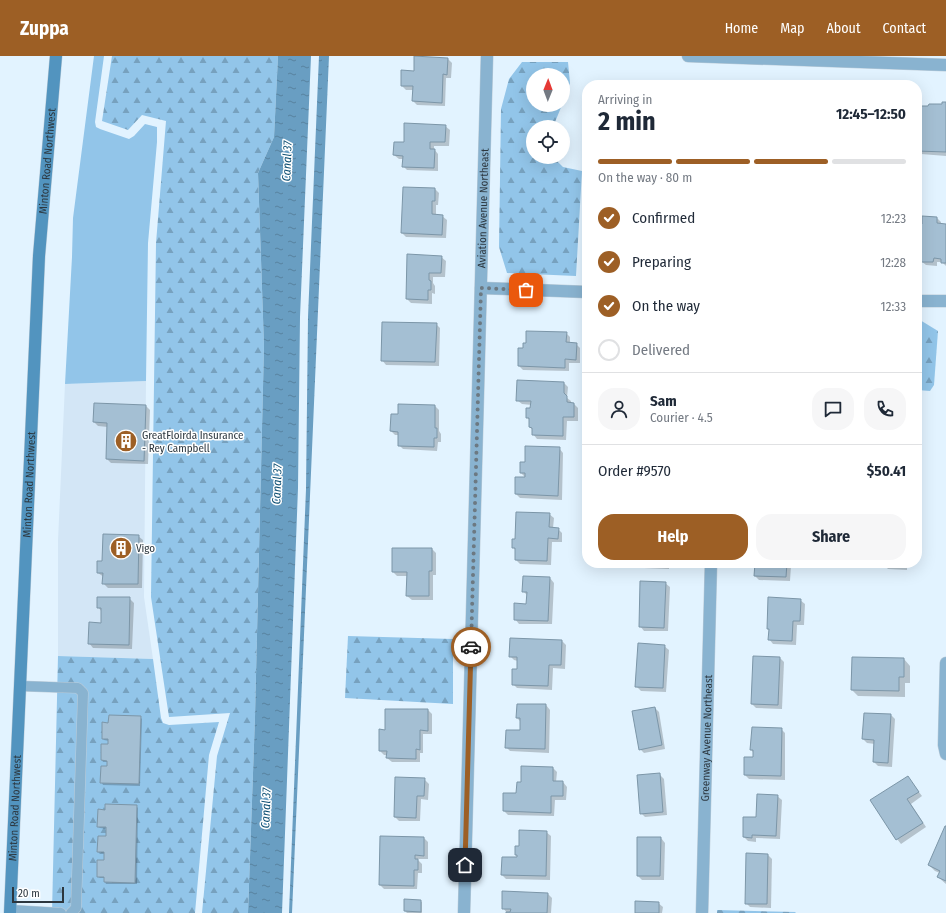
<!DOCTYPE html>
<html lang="en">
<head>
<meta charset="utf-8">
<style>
  body { margin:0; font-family:"Fira Sans Condensed",sans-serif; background:#f6f6f7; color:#1f2937; height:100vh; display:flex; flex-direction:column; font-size:15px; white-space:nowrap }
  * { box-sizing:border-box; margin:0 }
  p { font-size:13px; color:#747a83 }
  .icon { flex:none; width:22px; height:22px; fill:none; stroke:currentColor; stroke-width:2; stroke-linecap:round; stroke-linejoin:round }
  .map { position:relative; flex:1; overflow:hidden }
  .panel { position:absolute; left:582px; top:24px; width:340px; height:488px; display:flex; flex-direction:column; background:#fff; border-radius:16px; box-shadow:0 4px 16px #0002 }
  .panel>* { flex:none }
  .needle { width:26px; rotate:1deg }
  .controls { position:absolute; left:526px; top:12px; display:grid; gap:8px }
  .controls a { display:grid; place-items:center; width:44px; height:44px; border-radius:50%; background:#fff; box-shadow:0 4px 16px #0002; font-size:20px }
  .scale { position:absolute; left:12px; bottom:10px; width:52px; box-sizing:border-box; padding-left:4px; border:2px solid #2c373f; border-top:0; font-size:11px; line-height:14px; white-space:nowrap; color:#2c373f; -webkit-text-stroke:3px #fff; paint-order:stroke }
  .pin { position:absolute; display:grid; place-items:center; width:34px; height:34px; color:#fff; margin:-17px; border-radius:8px; box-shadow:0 2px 6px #0006 }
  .courier { position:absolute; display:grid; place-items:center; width:40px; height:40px; margin:-20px; border:3px solid #9d5f25; border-radius:50%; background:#fff; color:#222; box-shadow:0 1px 5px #0007 }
  .head em { font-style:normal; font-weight:700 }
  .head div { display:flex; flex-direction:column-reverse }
  .head { display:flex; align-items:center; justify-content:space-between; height:68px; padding:0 16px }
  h1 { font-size:26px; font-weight:700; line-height:30px }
  .bar { display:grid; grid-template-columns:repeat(4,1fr); gap:6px 4px; align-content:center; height:48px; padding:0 16px }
  .bar i { height:5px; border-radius:3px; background:#e0e1e3 }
  .bar .on { background:#9d5f25 }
  .bar p { grid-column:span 4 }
  .line { display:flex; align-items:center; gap:10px; padding:0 16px; border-top:1px solid #e0e1e3 }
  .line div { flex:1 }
  .round { display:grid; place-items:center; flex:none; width:42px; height:42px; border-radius:16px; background:#f6f6f7 }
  ol { padding:0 16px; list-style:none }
  li { display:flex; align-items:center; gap:12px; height:44px }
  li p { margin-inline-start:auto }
  li .icon { padding:4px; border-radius:50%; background:#9d5f25; color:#fff; stroke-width:4 }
  li:last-child { color:#747a83 }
  li i { width:22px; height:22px; border:2px solid #e0e1e3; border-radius:50% }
  .primary-button { display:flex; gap:8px; margin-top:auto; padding:8px 16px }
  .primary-button a { flex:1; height:46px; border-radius:16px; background:#9d5f25; color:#fff; font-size:16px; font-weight:700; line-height:46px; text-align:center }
  .primary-button a+a { background:#f6f6f7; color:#1f2937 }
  header { display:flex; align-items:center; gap:24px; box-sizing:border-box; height:56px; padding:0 20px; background:#9d5f25; color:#fff }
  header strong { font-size:19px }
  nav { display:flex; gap:22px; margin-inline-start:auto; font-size:14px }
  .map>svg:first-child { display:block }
  .built { fill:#d3e6f6 }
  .green { fill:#92c5e9 }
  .forest { fill:url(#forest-firs) }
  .water { fill:url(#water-ripples) }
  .shadow { fill:#0003 }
  .building { fill:#a4bfd3; stroke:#7c96a8 }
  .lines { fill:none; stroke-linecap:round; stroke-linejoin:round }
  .lane-casing { stroke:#becdd9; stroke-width:11 }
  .street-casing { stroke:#becdd9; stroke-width:13 }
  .secondary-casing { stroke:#becdd9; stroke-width:13 }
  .lane { stroke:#89b3d0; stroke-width:10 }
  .street { stroke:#89b3d0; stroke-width:12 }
  .secondary { stroke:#5294bf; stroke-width:12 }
  .done { stroke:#6c7982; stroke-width:4; stroke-dasharray:0 7.2 }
  .route { stroke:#9d5f25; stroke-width:5 }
  .labels { text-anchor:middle; stroke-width:3; stroke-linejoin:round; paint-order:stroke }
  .street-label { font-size:11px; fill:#2c373f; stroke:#fff }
  .poi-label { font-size:11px; fill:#2c373f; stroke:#fff; text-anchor:start }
  .water-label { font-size:12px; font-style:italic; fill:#0d4f73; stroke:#fff }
</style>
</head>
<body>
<header>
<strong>Zuppa</strong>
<nav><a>Home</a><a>Map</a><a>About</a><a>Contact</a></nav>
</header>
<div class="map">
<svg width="946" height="857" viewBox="0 0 946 857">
  <defs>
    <pattern id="forest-firs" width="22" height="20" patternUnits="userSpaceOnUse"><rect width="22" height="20" fill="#92c5e9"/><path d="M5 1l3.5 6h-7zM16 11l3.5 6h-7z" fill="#77a1be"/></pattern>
    <pattern id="water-ripples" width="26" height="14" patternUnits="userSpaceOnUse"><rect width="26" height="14" fill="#699ec2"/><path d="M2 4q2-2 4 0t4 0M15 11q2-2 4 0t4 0" fill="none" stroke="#57829f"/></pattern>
  </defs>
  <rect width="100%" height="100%" fill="#e2f3ff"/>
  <path class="built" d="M146 325 144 541 153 603 58 600V485L65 328Z"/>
  <path class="green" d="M94 0H104L95 66 96 71 100 73 129 83 134 80 145 68 157 71V86L148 187 146 325 65 328 72 201 73 162Z"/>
  <g class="forest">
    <path d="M112 0H278L274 81 258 117 264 290 255 661 248 857H202L217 700 230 657 169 661 151 541 156 187 166 65 142 59 128 74 102 65Z"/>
    <path d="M522 6H568L570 27 563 46V19H533V49H562L553 71H533V101H553L563 111 582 115 576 220 507 217 499 191 501 53 509 23Z"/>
    <path d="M917 264H920L938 275 934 329 930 335 917 334Z"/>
    <path d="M348 580 453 583V648L345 642Z"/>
    <path d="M58 600 153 603 161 662 163 667 169 669 219 666 209 699 195 857H52Z"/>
    <path d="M717 854 796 856 795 857H717Z"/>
  </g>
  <g class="water">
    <path d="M278 0H311L300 261 298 432 282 857H248L255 661 264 290 258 117 274 81Z"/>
    <path d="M319 0H329L292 857H289L306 433 308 261Z"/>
  </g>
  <g class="shadow">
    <path d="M448 3 452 7 451 22H446L445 50 417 49 413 45 414 34H406L402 30 414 16Z"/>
    <path d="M946 47V100L921 98 917 94 919 51 943 49Z"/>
    <path d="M445 70 450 74 449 90H434V93L438 98V115L407 114 403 110V103H399L394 99Z"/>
    <path d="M435 133 439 137 438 149H436V160H442L447 164 446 182 406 181 402 177Z"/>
    <path d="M937 162 941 166V168L946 169V210L942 206H937V210L926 209 921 205H917V168L923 169Z"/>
    <path d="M441 201 446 205 445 221H433V227L435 230V238L432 237V248L411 247 407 243Z"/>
    <path d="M436 268 440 272 439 310 386 309 382 304Z"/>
    <path d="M566 277 570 281V288H576L580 292V307H569V315L523 314 519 310 524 293Z"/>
    <path d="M564 327 568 331 567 342 571 345V348H574L578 352V365H567L566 384 537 383 533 378V374L530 371V365L527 361 531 353 532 349 522 348 517 344Z"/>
    <path d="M917 343 919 345V363H917Z"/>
    <path d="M146 350 150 354 148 408 111 407 107 403 108 371 98 370 94 366Z"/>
    <path d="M435 350 439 354V375L441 378V386H438L437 395 403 393 399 389V379H395L391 375 399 359Z"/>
    <path d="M559 392 563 397 562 444 520 442 516 438V422H526L521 417 526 407Z"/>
    <path d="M549 458 554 462 553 472 558 473 562 477V486H552L551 509 520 508 516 504V495L513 491 515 484Z"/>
    <path d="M138 480 143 484 142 532H108L103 527 104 521 98 517 103 506Z"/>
    <path d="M432 493 436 497V519H433V544H412L407 540 408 520H397L393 516Z"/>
    <path d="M640 507H669V513L644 512Z"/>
    <path d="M756 507H802L801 511 791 510 790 525 759 524 755 520Z"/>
    <path d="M884 507H907V514L888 513 884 509Z"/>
    <path d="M550 522 554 527 552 568H519L515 563 527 549 528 540 523 535Z"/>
    <path d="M665 527 670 531 668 575H644L640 570Z"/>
    <path d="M129 542 134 547 132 593 93 592 89 587 102 568V556L98 551Z"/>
    <path d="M800 544 805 548 804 569H797L796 589 773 588 769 583 770 575 768 573Z"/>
    <path d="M562 585 566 589 565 613 553 612 552 634 517 632 513 628 518 614V605L514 604 510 600Z"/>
    <path d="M664 590 669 594 666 636 641 635 636 630Z"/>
    <path d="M780 602 784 606 782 653 756 652 752 648Z"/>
    <path d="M904 603 910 610V627H905V641L858 640 852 634Z"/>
    <path d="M517 649H546L550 654 549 697 510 695 506 691 521 675V666L517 662Z"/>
    <path d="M655 652 659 656 665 693 644 697 640 693Z"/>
    <path d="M428 654 432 658V678H423V697H420V706H392L387 702V699H384L380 695 386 675Z"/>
    <path d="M891 659 895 663 892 711 878 710 874 706 875 688 867 687 863 683Z"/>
    <path d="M140 661 142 663 140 730 103 729 102 727 108 711V706H103L102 704 109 689V685L104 684 103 683 109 668Z"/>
    <path d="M781 673 785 677V724L749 723 745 719 754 702V697L751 694Z"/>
    <path d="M553 712 557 716 556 726H563L567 731 566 744H555L554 760 508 759 504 755 517 738 522 727Z"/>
    <path d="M659 718 664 723 667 759 645 761 641 757Z"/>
    <path d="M908 722 922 740 911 748 926 771 901 788 897 783Z"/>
    <path d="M424 723 429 728 428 744 421 743 420 765H399L395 761Z"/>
    <path d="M777 740 782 744 780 783 756 782V786L748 785 744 781 757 762Z"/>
    <path d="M136 750 138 752 137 828H106L105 826V822H100L98 821 105 805V798H100L98 796 107 781V773L100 772 98 771 106 755Z"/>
    <path d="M946 771V828L938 821 940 817 935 815 929 809Z"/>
    <path d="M546 776 551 780 550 824 506 823 502 819 518 803 516 799 520 791Z"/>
    <path d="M424 782 428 786V803H417L422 808V817H418L417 833H384L380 829Z"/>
    <path d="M661 782 665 787 664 824H642L638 820Z"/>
    <path d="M768 799 772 803 771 852 750 851 746 847Z"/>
    <path d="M548 838 552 842 551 857H507L503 852Z"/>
    <path d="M420 845 422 846V857H407L405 855Z"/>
    <path d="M658 847 663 851 662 857H636Z"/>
  </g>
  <g class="building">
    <path d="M414 0 448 2 447 19 443 18 442 47 412 45 413 30H401V14L414 15Z"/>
    <path d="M585 35H587V81H584Z"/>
    <path d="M942 46H946V96L917 95 919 50H928L929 48H942Z"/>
    <path d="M404 67 446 69 445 86H430V93H435L434 112 402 111 403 100 393 99 394 86H404Z"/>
    <path d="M403 131 435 132V145H432V158L443 159 442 179 401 177Z"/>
    <path d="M922 160 937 161V167L946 168V207H941V203L934 202 933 206H921V201H917V167L922 168Z"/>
    <path d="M407 198 442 200 441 217H429V224L431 225V234H428V244L406 243Z"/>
    <path d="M382 266 437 267 435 306 381 305Z"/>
    <path d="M526 275 567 276 566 286 577 287 576 304 565 303V312L518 310V292H523V287H526Z"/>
    <path d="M517 324 564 326V337L567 340V346L574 347V361H563V380L532 379V372L529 371V362H526V352H530L531 345H516Z"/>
    <path d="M94 347 146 349 144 405 106 403 107 367 93 366Z"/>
    <path d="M398 348 435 349V372H437V382H434V391L398 390V376L390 375 391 358H398Z"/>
    <path d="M525 390 560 391 558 440 515 438V421H525V417H520V406H525Z"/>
    <path d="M516 456 550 457 549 471 559 472 558 483 548 482 547 505 515 504V492H512V483H515Z"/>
    <path d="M103 478 139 479 138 528H102L103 517H97V505H102Z"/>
    <path d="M392 492H432V515H429V540H406L407 516H392Z"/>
    <path d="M639 507H665V509L639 508Z"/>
    <path d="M755 507H787L786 521 754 520Z"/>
    <rect x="883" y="507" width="20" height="3"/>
    <path d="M523 520 550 521 548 565 514 564V547L526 548 527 536H522Z"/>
    <path d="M640 525 666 526 664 572 639 571Z"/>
    <path d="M97 541H130L129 589 88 588 89 566 101 567V552H97Z"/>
    <path d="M768 541 801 543 800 565H793L792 585 768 584 769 573H767Z"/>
    <path d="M510 582 562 584 561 609H549L548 630 512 629V613H517V601H509Z"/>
    <path d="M638 587 665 589 663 632 635 631Z"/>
    <path d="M753 600 780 601 778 649 751 648Z"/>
    <path d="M852 601 904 602V621H899V635L851 634Z"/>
    <path d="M517 648H546L545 693 505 692 506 674H520V662H516Z"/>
    <path d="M655 651 662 689 639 694 632 655Z"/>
    <path d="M385 653H428V675L420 674V694L416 693V703L386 702 387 695H379V673L385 674Z"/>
    <path d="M864 657 891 658 888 707 873 706 874 684 862 683Z"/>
    <path d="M109 659 141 660 139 728 100 727 101 710H107V705L101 704V688H108V683H102V666L108 667Z"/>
    <path d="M752 671 782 672 781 720 744 719V701H753V694H750Z"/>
    <path d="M521 710 553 711V725H563V740H551V757L503 755V737H516L517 726H521Z"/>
    <path d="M660 717 663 756 640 758 637 719Z"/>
    <path d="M908 720 919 736 907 743 923 767 896 784 870 744Z"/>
    <path d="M395 721 425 722 424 740H417L416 762 394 761Z"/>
    <path d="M757 738 778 739 776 780 752 779V782L743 781V761H756Z"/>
    <path d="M105 748 137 749 135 827 104 826V821H97V804H104V796H97L98 780H106V771H97L98 753 105 754Z"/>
    <path d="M945 770H946V825L937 821 940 815 928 809Z"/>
    <path d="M519 774 547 775 546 820 501 819 502 801H517V799H515V790H519Z"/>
    <path d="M380 780 424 781V800L415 799V803H418V814H414V830L379 829Z"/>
    <path d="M637 781H661L660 820H637Z"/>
    <path d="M746 797 768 798 767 848H745Z"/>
    <path d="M502 835 548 837 547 857H506V856H510L511 853H502Z"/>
    <path d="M404 843 421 844V856L404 855Z"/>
    <path d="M635 845 659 846V857H635Z"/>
  </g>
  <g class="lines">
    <g class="lane-casing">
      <g id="lane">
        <path d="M20 630 78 632 83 637 76 852 71 857"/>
        <path d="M10 854 61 857"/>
      </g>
    </g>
    <g class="street-casing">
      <g id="street">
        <path d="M688 0 946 9"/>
        <path d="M481 232 587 236"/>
        <path d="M917 245H946"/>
        <path d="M946 607 944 689 946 698"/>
        <path id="s1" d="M464 857 487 0"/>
        <path id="s2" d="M702 857 711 507"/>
      </g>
    </g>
    <g class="secondary-casing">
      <g id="secondary">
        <path id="s3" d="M10 857 39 200 56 0"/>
      </g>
    </g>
    <use href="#lane" class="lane"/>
    <use href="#street" class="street"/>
    <use href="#secondary" class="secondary"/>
  </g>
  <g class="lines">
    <path class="done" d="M471 591 481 232 526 234"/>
    <path class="route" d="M465 809 471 591"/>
  </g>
  <defs>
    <g id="building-disc" transform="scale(1.15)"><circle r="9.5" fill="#9d5f25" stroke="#fff"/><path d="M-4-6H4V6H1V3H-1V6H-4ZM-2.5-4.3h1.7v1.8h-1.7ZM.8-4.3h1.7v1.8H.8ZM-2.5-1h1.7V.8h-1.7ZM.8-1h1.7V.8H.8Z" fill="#fff"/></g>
  </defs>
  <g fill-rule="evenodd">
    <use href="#building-disc" x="126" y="385"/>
    <use href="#building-disc" x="121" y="492"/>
  </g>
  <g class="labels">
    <g class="street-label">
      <text dy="4" stroke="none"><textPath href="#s3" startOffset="753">Minton Road Northwest</textPath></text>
      <text dy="4" stroke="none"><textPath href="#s1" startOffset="705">Aviation Avenue Northeast</textPath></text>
      <text dy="4" stroke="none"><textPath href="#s3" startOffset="429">Minton Road Northwest</textPath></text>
      <text dy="4" stroke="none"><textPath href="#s2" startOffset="175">Greenway Avenue Northeast</textPath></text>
      <text dy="4" stroke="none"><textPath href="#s3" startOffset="105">Minton Road Northwest</textPath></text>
    </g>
    <g class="poi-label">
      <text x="142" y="383">GreatFloirda Insurance<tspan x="142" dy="13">- Rey Campbell</tspan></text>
      <text x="136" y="496">Vigo</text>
    </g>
    <g class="water-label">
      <text transform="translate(287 105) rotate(-88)" y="4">Canal 37</text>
      <text transform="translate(277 428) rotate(-88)" y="4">Canal 37</text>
      <text transform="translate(266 752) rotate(-88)" y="4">Canal 37</text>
    </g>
  </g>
</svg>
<div class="controls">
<a><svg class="needle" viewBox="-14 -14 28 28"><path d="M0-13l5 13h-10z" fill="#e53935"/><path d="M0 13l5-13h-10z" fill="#747a83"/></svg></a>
<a><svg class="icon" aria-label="locate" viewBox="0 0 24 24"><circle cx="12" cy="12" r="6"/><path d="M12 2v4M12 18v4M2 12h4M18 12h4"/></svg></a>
</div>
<div class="scale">20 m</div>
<div class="pin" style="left:526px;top:234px;background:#ea580c"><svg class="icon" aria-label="bag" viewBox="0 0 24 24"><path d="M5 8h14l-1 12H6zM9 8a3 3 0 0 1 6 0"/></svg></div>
<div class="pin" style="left:465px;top:809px;background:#1f2937"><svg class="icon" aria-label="home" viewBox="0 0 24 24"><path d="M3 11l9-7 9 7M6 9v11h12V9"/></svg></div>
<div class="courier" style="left:471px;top:591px"><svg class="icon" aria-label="car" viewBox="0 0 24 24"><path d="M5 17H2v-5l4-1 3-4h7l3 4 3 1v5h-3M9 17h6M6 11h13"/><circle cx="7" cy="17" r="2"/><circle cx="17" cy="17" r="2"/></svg></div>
<section class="panel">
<div class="head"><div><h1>2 min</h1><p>Arriving in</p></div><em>12:45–12:50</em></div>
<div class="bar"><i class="on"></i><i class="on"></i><i class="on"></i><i></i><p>On the way · 80 m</p></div>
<ol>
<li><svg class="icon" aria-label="check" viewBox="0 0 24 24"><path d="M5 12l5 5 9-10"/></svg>Confirmed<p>12:23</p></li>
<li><svg class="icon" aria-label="check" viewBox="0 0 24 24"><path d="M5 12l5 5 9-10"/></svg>Preparing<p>12:28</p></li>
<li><svg class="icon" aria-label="check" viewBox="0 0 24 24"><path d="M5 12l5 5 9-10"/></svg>On the way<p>12:33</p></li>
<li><i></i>Delivered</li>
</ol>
<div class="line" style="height:72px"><a class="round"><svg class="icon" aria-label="person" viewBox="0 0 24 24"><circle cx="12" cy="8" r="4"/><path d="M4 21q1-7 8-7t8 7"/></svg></a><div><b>Sam</b><p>Courier · 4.5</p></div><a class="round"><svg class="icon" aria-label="chat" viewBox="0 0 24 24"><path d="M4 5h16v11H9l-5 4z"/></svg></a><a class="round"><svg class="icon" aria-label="phone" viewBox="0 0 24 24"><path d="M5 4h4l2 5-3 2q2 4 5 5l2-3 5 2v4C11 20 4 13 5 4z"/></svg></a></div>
<div class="line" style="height:52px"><div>Order #9570</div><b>$50.41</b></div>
<div class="primary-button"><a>Help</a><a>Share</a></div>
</section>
</div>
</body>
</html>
